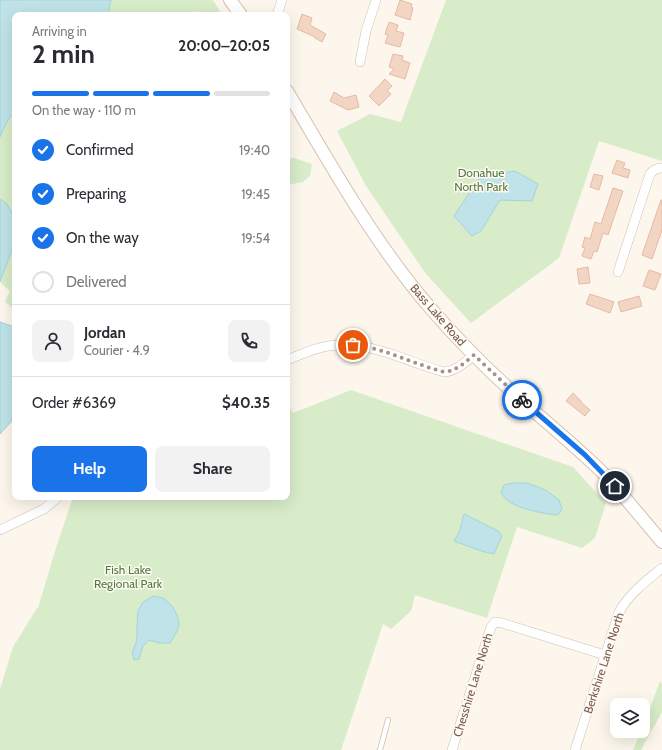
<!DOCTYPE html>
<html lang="en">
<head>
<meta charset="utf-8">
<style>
  body { margin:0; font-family:Cabin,sans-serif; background:#f2f2f3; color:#2b2b33; height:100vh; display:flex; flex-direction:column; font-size:15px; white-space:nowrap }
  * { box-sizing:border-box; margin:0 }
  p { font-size:13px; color:#7c7c81 }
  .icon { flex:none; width:22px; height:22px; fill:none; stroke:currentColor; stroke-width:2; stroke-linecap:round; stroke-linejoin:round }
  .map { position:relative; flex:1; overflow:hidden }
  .side { position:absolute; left:12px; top:12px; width:278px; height:488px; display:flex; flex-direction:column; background:#fff; border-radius:8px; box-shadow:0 4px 16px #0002 }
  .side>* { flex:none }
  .tools { position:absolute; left:610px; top:698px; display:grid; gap:8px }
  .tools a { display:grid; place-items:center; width:40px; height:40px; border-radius:8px; background:#fff; box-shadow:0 4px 16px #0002; font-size:20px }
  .pin { position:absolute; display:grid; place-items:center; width:34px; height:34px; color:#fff; margin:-17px; border:2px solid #fff; border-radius:50%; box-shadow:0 1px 4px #0007 }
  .courier { position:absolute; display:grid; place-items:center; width:40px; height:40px; margin:-20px; border:3px solid #1a73e8; border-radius:50%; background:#fff; color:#222; box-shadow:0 1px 5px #0007 }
  .summary em { font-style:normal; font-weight:800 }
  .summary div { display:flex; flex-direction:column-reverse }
  .summary { display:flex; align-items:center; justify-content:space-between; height:68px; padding:0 20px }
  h1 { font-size:26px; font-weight:800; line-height:30px }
  .bar { display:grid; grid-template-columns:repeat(4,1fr); gap:6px 4px; align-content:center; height:48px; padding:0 20px }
  .bar i { height:5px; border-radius:3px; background:#e1e1e2 }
  .bar .selected { background:#1a73e8 }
  .bar p { grid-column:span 4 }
  .line { display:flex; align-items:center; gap:10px; padding:0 20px; border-top:1px solid #e1e1e2 }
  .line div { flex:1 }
  .round { display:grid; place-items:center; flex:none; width:42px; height:42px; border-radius:8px; background:#f2f2f3 }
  ol { padding:0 20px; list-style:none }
  li { display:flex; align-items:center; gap:12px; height:44px }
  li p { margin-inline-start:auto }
  li .icon { padding:4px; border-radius:50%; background:#1a73e8; color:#fff; stroke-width:4 }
  li:last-child { color:#7c7c81 }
  li i { width:22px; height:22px; border:2px solid #e1e1e2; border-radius:50% }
  .button { display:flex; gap:8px; margin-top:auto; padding:8px 20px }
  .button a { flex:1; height:46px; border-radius:8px; background:#1a73e8; color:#fff; font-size:16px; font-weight:800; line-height:46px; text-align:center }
  .button a+a { background:#f2f2f3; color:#2b2b33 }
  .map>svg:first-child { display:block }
  .green { fill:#d8ecc9 }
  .water { fill:#bfe3e8; stroke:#a5d3da }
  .building { fill:#f3d5c3; stroke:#e6bba3 }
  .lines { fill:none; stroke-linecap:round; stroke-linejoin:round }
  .service-casing { stroke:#d1beb0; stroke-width:6 }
  .minor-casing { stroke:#d1beb0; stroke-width:10 }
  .secondary-casing { stroke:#d6c0b0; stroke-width:14 }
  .service { stroke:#fff; stroke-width:4.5 }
  .minor { stroke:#fff; stroke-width:9 }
  .secondary { stroke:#fff; stroke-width:12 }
  .done { stroke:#a89285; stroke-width:4; stroke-dasharray:0 7.2 }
  .route { stroke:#1a73e8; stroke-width:5 }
  .labels { text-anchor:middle; stroke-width:3; stroke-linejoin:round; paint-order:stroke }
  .park-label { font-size:12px; fill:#537a41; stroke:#fffaf3 }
  .street-label { font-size:12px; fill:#7a5c4d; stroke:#fffaf3 }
</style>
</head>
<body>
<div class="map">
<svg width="662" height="750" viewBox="0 0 662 750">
  <rect width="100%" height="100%" fill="#fdf6ec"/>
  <g class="green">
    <path d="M111 0H213L222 15H200L195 11 186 15H108Z"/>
    <path d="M446 0H662V161L599 141 559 258 471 323 426 274 366 186 337 131 370 114 401 122Z"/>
    <path d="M15 112V308L14 309 5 302 10 291 1 283 4 270 14 244 7 204 0 199V137L4 127 10 118Z"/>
    <path d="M287 158H294L312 164 310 176 303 182 287 185Z"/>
    <path d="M351 390 573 467 606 503 595 538 582 548 517 527 487 618 415 595 411 611 391 629 383 624 341 750H0V689L13 647 37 608H38L56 548 73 497H287V402L293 413Z"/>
    <path d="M660 681 662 684V712L641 750H633L641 731H643V727Z"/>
  </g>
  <g class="water">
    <path d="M0 0H111L108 15H15V112C8 119 4 127 0 137Z"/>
    <path d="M515 171 538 184 532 201 500 200 481 231 472 236 454 216 480 177Z"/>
    <path d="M0 199 7 204 14 218V244L0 282Z"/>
    <path d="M0 322 15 327V407L11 422 0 434Z"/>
    <path d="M513 483H527L538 487 547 491 559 500 562 509 558 515C544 514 518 509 507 500 504 498 503 495 501 493L504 485Z"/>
    <path d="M464 514 498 531 502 536 494 554 481 551 454 541 460 530Z"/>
    <path d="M153 596C156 597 160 597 163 598 170 601 179 615 179 624 179 629 173 639 170 643H160L149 640 143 646 139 659 134 660 132 653 136 643 137 635V626L138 611 143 602Z"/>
  </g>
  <g class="building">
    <path d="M400 0 412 4 411 7 413 8 410 20 395 15Z"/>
    <path d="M302 14 312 18 310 25 326 34 322 42 315 38V37L297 29Z"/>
    <path d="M389 22 398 25 396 31 404 33 400 47 385 43 388 35 385 34Z"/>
    <path d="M393 54 403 56 402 60 410 63 405 79 389 74 394 69 389 67Z"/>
    <path d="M385 79 392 86 387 91 391 94 379 106 369 96Z"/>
    <path d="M334 92 344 98 356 95 359 107 348 110 330 101Z"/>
    <path d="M617 160 625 163 623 168 630 170 628 178 612 173Z"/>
    <path d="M594 174 603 176 599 190 590 187Z"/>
    <path d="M613 188 623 191 608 235 603 233 597 252 594 251 591 259 582 256 585 248 582 247 585 237 590 239 595 222 601 224Z"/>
    <path d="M661 200H662V230L652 259 642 255Z"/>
    <path d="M588 267 590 283 579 284 577 269Z"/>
    <path d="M649 270 661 274 655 290 643 286Z"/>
    <path d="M590 294 614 302 610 313 586 304Z"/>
    <path d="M639 296 642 306 621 312 618 302Z"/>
    <path d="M573 393 581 401V402L590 410 585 416 566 401Z"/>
  </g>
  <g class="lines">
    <g class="service-casing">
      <path id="service" d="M380 750 388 720"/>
    </g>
    <g class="minor-casing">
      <g id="minor">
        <path d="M277 15 282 0"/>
        <path d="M360 62 366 31 376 0"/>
        <path d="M618 272 650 174C653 170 657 168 662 168"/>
        <path d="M287 360C300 355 314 348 328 346 370 340 404 361 444 372 456 371 464 363 474 355"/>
        <path d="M0 530 44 509 58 497"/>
        <path d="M452 750 491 627 495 622 502 623 605 655"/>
        <path d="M575 750 619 612C630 593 645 582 662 568"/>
      </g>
    </g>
    <g class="secondary-casing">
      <g id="secondary">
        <path d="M230 0 241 15"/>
        <path d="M287 91C332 167 374 243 432 310 459 341 488 370 519 398 546 422 574 445 600 470L615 486 662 542"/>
      </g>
    </g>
    <use href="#service" class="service"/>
    <use href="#minor" class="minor"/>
    <use href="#secondary" class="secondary"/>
  </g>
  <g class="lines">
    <path class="done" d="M353 345C385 348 413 364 444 372 456 371 464 363 474 355L522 400"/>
    <path class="route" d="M522 400 585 455 615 486"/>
  </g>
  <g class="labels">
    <g class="park-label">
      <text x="481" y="177">Donahue<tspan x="481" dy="14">North Park</tspan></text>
      <text x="128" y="574">Fish Lake<tspan x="128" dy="14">Regional Park</tspan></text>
    </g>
    <g class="street-label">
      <text transform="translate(438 315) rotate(49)" y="4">Bass Lake Road</text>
      <text transform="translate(604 663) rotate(-72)" y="4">Berkshire Lane North</text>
      <text transform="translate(473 685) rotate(-73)" y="4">Chesshire Lane North</text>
    </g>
  </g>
</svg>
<div class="tools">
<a><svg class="icon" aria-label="layers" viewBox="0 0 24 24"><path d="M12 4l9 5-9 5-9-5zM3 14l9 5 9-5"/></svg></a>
</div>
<div class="pin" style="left:353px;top:345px;background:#ea580c"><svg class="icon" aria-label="bag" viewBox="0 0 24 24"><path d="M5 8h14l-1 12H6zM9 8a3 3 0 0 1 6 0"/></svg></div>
<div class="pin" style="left:615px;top:486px;background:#1f2937"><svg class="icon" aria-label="home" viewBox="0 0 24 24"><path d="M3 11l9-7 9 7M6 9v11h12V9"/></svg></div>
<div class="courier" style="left:522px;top:400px"><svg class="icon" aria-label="bike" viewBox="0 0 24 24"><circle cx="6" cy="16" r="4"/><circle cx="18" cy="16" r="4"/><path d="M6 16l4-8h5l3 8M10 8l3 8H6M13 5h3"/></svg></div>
<section class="side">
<div class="summary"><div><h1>2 min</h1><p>Arriving in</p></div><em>20:00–20:05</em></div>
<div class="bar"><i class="selected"></i><i class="selected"></i><i class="selected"></i><i></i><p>On the way · 110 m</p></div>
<ol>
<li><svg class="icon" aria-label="check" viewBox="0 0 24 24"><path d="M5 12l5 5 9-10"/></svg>Confirmed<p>19:40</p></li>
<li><svg class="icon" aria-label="check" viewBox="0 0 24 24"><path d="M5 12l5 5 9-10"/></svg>Preparing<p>19:45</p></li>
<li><svg class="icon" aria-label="check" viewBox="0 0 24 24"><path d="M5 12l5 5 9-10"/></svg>On the way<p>19:54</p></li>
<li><i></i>Delivered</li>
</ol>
<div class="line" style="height:72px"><a class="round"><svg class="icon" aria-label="person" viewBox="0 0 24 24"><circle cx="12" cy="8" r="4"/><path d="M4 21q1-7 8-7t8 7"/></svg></a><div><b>Jordan</b><p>Courier · 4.9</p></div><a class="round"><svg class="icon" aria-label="phone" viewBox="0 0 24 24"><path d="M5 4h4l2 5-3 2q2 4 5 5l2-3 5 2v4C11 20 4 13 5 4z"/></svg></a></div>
<div class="line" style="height:52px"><div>Order #6369</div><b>$40.35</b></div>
<div class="button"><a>Help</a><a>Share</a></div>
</section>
</div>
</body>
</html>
